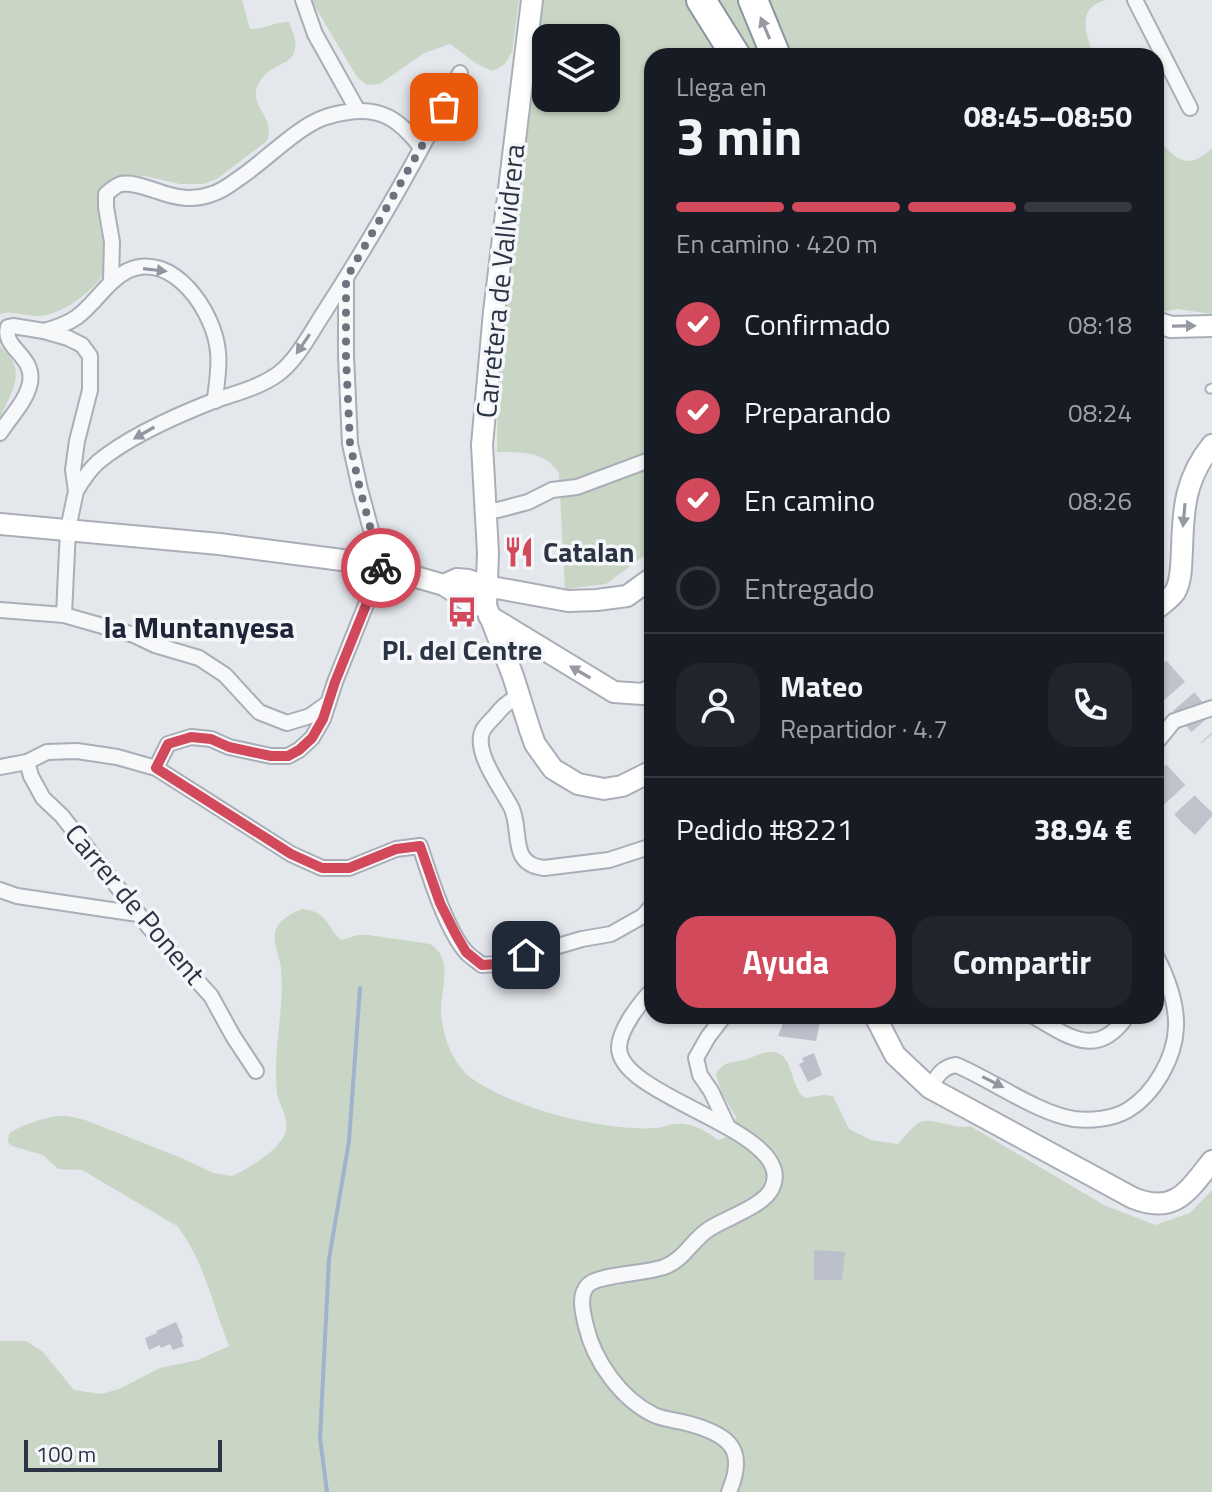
<!DOCTYPE html>
<html lang="es">
<head>
<meta charset="utf-8">
<style>
  body { margin:0; font-family:"Titillium Web",sans-serif; background:#20242c; color:#f1f3f6; height:100vh; display:flex; flex-direction:column; font-size:30px; white-space:nowrap }
  * { box-sizing:border-box; margin:0 }
  p { font-size:26px; color:#9ea1a6 }
  .icon { flex:none; width:44px; height:44px; fill:none; stroke:currentColor; stroke-width:2; stroke-linecap:round; stroke-linejoin:round }
  .map { position:relative; flex:1; overflow:hidden }
  .panel { position:absolute; left:644px; top:48px; width:520px; height:976px; display:flex; flex-direction:column; background:#171b24; border-radius:24px; box-shadow:0 2px 6px #0004 }
  .panel>* { flex:none }
  .fabs { position:absolute; left:532px; top:24px; display:grid; gap:16px }
  .fabs a { display:grid; place-items:center; width:88px; height:88px; border-radius:16px; background:#171b24; box-shadow:0 2px 6px #0004; font-size:40px }
  .scale { position:absolute; left:24px; bottom:20px; width:198px; box-sizing:border-box; padding-left:8px; border:4px solid #2b3445; border-top:0; font-size:22px; line-height:28px; white-space:nowrap; color:#2b3445; -webkit-text-stroke:6px #f4f6f9; paint-order:stroke }
  .pin { position:absolute; display:grid; place-items:center; width:68px; height:68px; color:#fff; margin:-34px; border-radius:16px; box-shadow:0 4px 12px #0006 }
  .courier { position:absolute; display:grid; place-items:center; width:80px; height:80px; margin:-40px; border:6px solid #d1495b; border-radius:50%; background:#fff; color:#222; box-shadow:0 2px 10px #0007 }
  .overview em { font-style:normal; font-weight:700 }
  .overview div { display:flex; flex-direction:column-reverse }
  .overview { display:flex; align-items:center; justify-content:space-between; height:136px; padding:0 32px }
  h1 { font-size:52px; font-weight:700; line-height:60px }
  .bar { display:grid; grid-template-columns:repeat(4,1fr); gap:12px 8px; align-content:center; height:96px; padding:0 32px }
  .bar i { height:10px; border-radius:6px; background:#363941 }
  .bar .selected { background:#d1495b }
  .bar p { grid-column:span 4 }
  .line { display:flex; align-items:center; gap:20px; padding:0 32px; border-top:2px solid #363941 }
  .line div { flex:1 }
  .round { display:grid; place-items:center; flex:none; width:84px; height:84px; border-radius:24px; background:#20242c }
  ol { padding:0 32px; list-style:none }
  li { display:flex; align-items:center; gap:24px; height:88px }
  li p { margin-inline-start:auto }
  li .icon { padding:8px; border-radius:50%; background:#d1495b; color:#fff; stroke-width:4 }
  li:last-child { color:#9ea1a6 }
  li i { width:44px; height:44px; border:4px solid #363941; border-radius:50% }
  .primary-button { display:flex; gap:16px; margin-top:auto; padding:16px 32px }
  .primary-button a { flex:1; height:92px; border-radius:24px; background:#d1495b; color:#fff; font-size:32px; font-weight:700; line-height:92px; text-align:center }
  .primary-button a+a { background:#20242c; color:#f1f3f6 }
  .map>svg:first-child { display:block }
  .green { fill:#c9d6c5; fill-rule:evenodd }
  .lines { fill:none; stroke-linecap:round; stroke-linejoin:round }
  .stream { stroke:#9fb4cc; stroke-width:4 }
  .building { fill:#bbc0ca }
  .highway-tunnel { stroke:#bfc3cb; stroke-width:28; stroke-dasharray:28 14; stroke-linecap:butt }
  .lane-casing { stroke:#a9aeb7; stroke-width:11 }
  .street-casing { stroke:#a9aeb7; stroke-width:18 }
  .secondary-casing { stroke:#a9aeb7; stroke-width:24 }
  .highway-casing { stroke:#8b94a3; stroke-width:32 }
  .lane { stroke:#f7f8fa; stroke-width:7 }
  .street { stroke:#f7f8fa; stroke-width:14 }
  .secondary { stroke:#fff; stroke-width:20 }
  .highway { stroke:#fff; stroke-width:28 }
  .oneway { fill:#959aa2 }
  .oneway2 { fill:#9196a0 }
  .done { stroke:#6c737f; stroke-width:8; stroke-dasharray:0 14.4 }
  .route { stroke:#d1495b; stroke-width:10 }
  .labels { text-anchor:middle; stroke-width:7; stroke-linejoin:round; paint-order:stroke }
  .street-label { font-size:28px; fill:#2b3445; stroke:#f4f6f9 }
  .poi-label { font-size:28px; font-weight:bold; fill:#2b3445; stroke:#f4f6f9; text-anchor:start }
  .neighbourhood-label { font-size:30px; font-weight:bold; fill:#1d2536; stroke:#f4f6f9 }
</style>
</head>
<body>
<div class="map">
<svg width="1212" height="1492" viewBox="0 0 1212 1492">
  <rect width="100%" height="100%" fill="#e4e7ec"/>
  <g class="green">
    <path d="M0 0H242L250 29C264 29 275 22 289 22 311 74 270 54 257 87 250 106 276 119 267 141L217 179 203 184H180L144 176 114 180 101 187C94 212 104 242 108 267 97 289 62 316 38 316 25 316 12 310 0 314Z"/>
    <path d="M311 0H519L512 52 505 64 493 71C474 65 465 54 450 44L424 53 380 84 367 85 357 77Z"/>
    <path d="M542 0H1106C1075 8 1086 35 1094 56H652V550L606 584 565 589 559 473C545 451 521 452 497 452L498 369ZM546 38H606V98H546Z"/>
    <path d="M1156 137C1175 158 1187 173 1212 148V314L1177 309 1156 313Z"/>
    <path d="M0 346C4 351 10 356 13 362 22 380 7 401 0 418Z"/>
    <path d="M302 909C329 912 325 925 341 940L358 935H368L430 944C454 958 441 988 441 1011 442 1036 453 1066 474 1080 514 1106 572 1122 619 1127 631 1128 644 1129 656 1128 662 1128 667 1125 673 1124 691 1122 705 1130 718 1140L733 1135 736 1117 721 1092 716 1074C723 1062 730 1063 743 1060 752 1058 759 1053 768 1052 795 1049 788 1086 805 1098L824 1095 833 1096 849 1129 871 1140 898 1144C904 1138 910 1129 917 1124 930 1114 954 1131 970 1126L1104 1205 1155 1225 1190 1213 1212 1190V1492H0V1341H26L43 1352 74 1390 101 1394 119 1389 160 1368 198 1360 229 1346C213 1306 204 1260 177 1226L82 1170 58 1169 43 1155 12 1146 8 1142 9 1134C18 1126 46 1117 59 1116 68 1115 76 1118 85 1120L184 1159 213 1173 232 1176C250 1167 276 1153 285 1134 291 1120 278 1105 277 1092 272 1051 285 1010 281 969 280 957 273 944 275 932 278 920 292 913 302 909Z"/>
  </g>
  <g class="lines">
    <path class="stream" d="M327 1492 320 1438 329 1259 349 1141 360 988"/>
  </g>
  <g class="building">
    <path d="M786 1016H821L816 1041 778 1036Z"/>
    <path d="M814 1053 822 1075 808 1082 799 1064 804 1062 802 1058Z"/>
    <path d="M814 1250 845 1252 842 1280H814Z"/>
    <path d="M176 1322 183 1338 181 1339 184 1346 173 1350 170 1344 161 1348 160 1345 149 1350 145 1338 157 1333 156 1331Z"/>
  </g>
  <g class="lines">
    <g class="highway-tunnel">
      <path d="M1156 670 1212 734"/>
      <path d="M1156 774 1192 813 1212 831"/>
    </g>
    <g class="lane-casing">
      <path id="lane" d="M1210 389 1212 388"/>
    </g>
    <g class="street-casing">
      <g id="street">
        <path d="M303 0 315 34 358 111"/>
        <path d="M1135 0 1190 108"/>
        <path d="M111 281 112 242 106 207V194C110 191 116 185 121 184 133 182 147 188 157 191 176 198 193 201 212 194 222 191 230 185 238 179 264 162 296 128 323 118 331 115 340 113 348 112 383 107 400 121 421 147"/>
        <path d="M44 331C55 328 67 324 77 317 96 303 106 282 127 271 173 249 215 313 218 352 220 368 216 385 215 401"/>
        <path d="M0 433C10 417 26 402 30 383 35 355 2 349 8 327L13 326 44 331 68 338 82 345 90 356V390L77 441 73 470 76 491 68 529 64 615"/>
        <path d="M76 491C82 481 89 470 98 462 128 437 180 414 216 400 237 393 260 387 278 374 298 359 311 332 325 311 373 236 421 153 460 73"/>
        <path d="M485 510H498L528 502 552 490 577 487 652 459"/>
        <path d="M0 610 64 615 134 635 155 645 199 658 225 675 259 712 287 723 310 716 328 703"/>
        <path d="M518 697C508 701 502 707 495 716 491 720 486 725 483 730 472 752 503 790 512 809 522 833 509 864 544 868L609 860 652 846"/>
        <path d="M1156 743 1174 721 1212 708"/>
        <path d="M27 762 31 776 43 798 62 816 148 926 211 996 233 1036 256 1071"/>
        <path d="M0 767 27 762 47 752 77 751 117 757 156 768 291 854 322 868H349L396 849 420 846C429 874 447 932 467 953 471 957 477 961 482 965L497 964 582 939 611 934 643 916 652 906"/>
        <path d="M156 768 168 744 191 737 211 739 229 747 271 756H288L299 750 312 738 323 719 335 682 381 567 360 489 350 444 346 356V279"/>
        <path d="M0 890 17 896 138 914"/>
        <path d="M652 990C640 1003 620 1028 619 1047 618 1099 803 1131 771 1190 761 1207 726 1218 709 1229 692 1240 684 1260 664 1267 645 1274 599 1274 588 1285 578 1295 583 1314 586 1326 594 1361 621 1399 654 1415 665 1420 678 1420 690 1424 730 1435 747 1450 729 1492"/>
        <path d="M724 1016 708 1037 696 1058 700 1075 711 1091 728 1127"/>
        <path d="M1033 1016C1068 1036 1097 1060 1127 1016"/>
        <path d="M930 1088C937 1076 942 1067 956 1065 992 1080 1037 1113 1074 1119 1091 1121 1113 1119 1128 1110 1154 1094 1175 1058 1176 1027 1177 1004 1167 976 1156 956"/>
      </g>
    </g>
    <g class="secondary-casing">
      <g id="secondary">
        <path d="M532 0 494 312 482 445 488 553 486 606 513 676 530 730 535 744 553 769 578 784 604 789 622 786 652 771"/>
        <path d="M1156 322 1171 327 1212 326"/>
        <path d="M0 524 219 544 342 560 381 567 444 585 475 605 486 606"/>
        <path d="M444 585 457 579 468 580 486 586 568 601 597 600 627 596 652 578"/>
        <path d="M1156 609C1162 604 1171 598 1175 592 1182 580 1181 563 1182 550 1183 509 1185 478 1212 445"/>
        <path d="M489 616 614 692 643 694 652 689"/>
        <path d="M875 1016 895 1055 930 1088 1133 1198C1175 1215 1188 1191 1212 1161"/>
      </g>
    </g>
    <g class="highway-casing">
      <g id="highway">
        <path d="M701 0 736 56"/>
        <path d="M753 0 776 56"/>
      </g>
    </g>
    <use href="#lane" class="lane"/>
    <use href="#street" class="street"/>
    <use href="#secondary" class="secondary"/>
    <use href="#highway" class="highway"/>
  </g>
  <defs><path id="oneway-solid" d="M-6-.8H1V-3.2L6.5 0L1 3.2V.8H-6Z" transform="scale(2)"/></defs>
  <g class="oneway">
    <use href="#oneway-solid" transform="translate(765 28) rotate(-113)"/>
    <use href="#oneway-solid" transform="translate(1184 326) rotate(-1)"/>
    <use href="#oneway-solid" transform="translate(1184 515) rotate(95)"/>
    <use href="#oneway-solid" transform="translate(580 672) rotate(-150)"/>
  </g>
  <g class="oneway2">
    <use href="#oneway-solid" transform="translate(155 270) rotate(7)"/>
    <use href="#oneway-solid" transform="translate(303 344) rotate(124)"/>
    <use href="#oneway-solid" transform="translate(144 433) rotate(150)"/>
    <use href="#oneway-solid" transform="translate(993 1082) rotate(27)"/>
  </g>
  <g class="lines">
    <path class="done" d="M381 568 360 489 350 444 346 356V279L444 107"/>
    <path class="route" d="M381 568 335 682 323 719 312 738 299 750 288 756H271L229 747 211 739 191 737 168 744 156 768 291 854 322 868H349L396 849 420 846 440 903 455 933 466 952 482 965 497 964 526 955"/>
  </g>
  <defs>
    <g id="restaurant-bare" transform="scale(2.4)"><path d="M-5-6h1v4h1v-4h1v4h1v-4h1v5L-1.5 .5V6h-2V.5L-5-1ZM5-6V6H3V1.5H1.5Q1.5-4 5-6Z" fill="#d1495b" stroke="#f4f6f9" stroke-width="2.5" paint-order="stroke"/></g>
    <g id="bus-bare" transform="scale(2.4)"><path d="M-5-6H5V4H4V6H2V4H-2V6H-4V4H-5ZM-3.5-4V0h7V-4ZM-3.5 1.2v1.5H-2V1.2ZM2 1.2v1.5H3.5V1.2Z" fill="#d1495b" stroke="#f4f6f9" stroke-width="2.5" paint-order="stroke"/></g>
  </defs>
  <g fill-rule="evenodd">
    <use href="#restaurant-bare" x="519" y="552"/>
    <use href="#bus-bare" x="462" y="612"/>
  </g>
  <g class="labels">
    <g class="street-label">
      <text transform="translate(500 281) rotate(-84)" y="10">Carretera de Vallvidrera</text>
      <text transform="translate(135 904) rotate(50)" y="10">Carrer de Ponent</text>
    </g>
    <g class="poi-label">
      <text x="543" y="562">Catalan</text>
      <text x="462" y="660" text-anchor="middle">Pl. del Centre</text>
    </g>
    <g class="neighbourhood-label">
      <text x="199" y="638">la Muntanyesa</text>
    </g>
  </g>
</svg>
<div class="fabs">
<a><svg class="icon" aria-label="layers" viewBox="0 0 24 24"><path d="M12 4l9 5-9 5-9-5zM3 14l9 5 9-5"/></svg></a>
</div>
<div class="scale">100 m</div>
<div class="pin" style="left:444px;top:107px;background:#ea580c"><svg class="icon" aria-label="bag" viewBox="0 0 24 24"><path d="M5 8h14l-1 12H6zM9 8a3 3 0 0 1 6 0"/></svg></div>
<div class="pin" style="left:526px;top:955px;background:#1f2937"><svg class="icon" aria-label="home" viewBox="0 0 24 24"><path d="M3 11l9-7 9 7M6 9v11h12V9"/></svg></div>
<div class="courier" style="left:381px;top:568px"><svg class="icon" aria-label="bike" viewBox="0 0 24 24"><circle cx="6" cy="16" r="4"/><circle cx="18" cy="16" r="4"/><path d="M6 16l4-8h5l3 8M10 8l3 8H6M13 5h3"/></svg></div>
<section class="panel">
<div class="overview"><div><h1>3 min</h1><p>Llega en</p></div><em>08:45–08:50</em></div>
<div class="bar"><i class="selected"></i><i class="selected"></i><i class="selected"></i><i></i><p>En camino · 420 m</p></div>
<ol>
<li><svg class="icon" aria-label="check" viewBox="0 0 24 24"><path d="M5 12l5 5 9-10"/></svg>Confirmado<p>08:18</p></li>
<li><svg class="icon" aria-label="check" viewBox="0 0 24 24"><path d="M5 12l5 5 9-10"/></svg>Preparando<p>08:24</p></li>
<li><svg class="icon" aria-label="check" viewBox="0 0 24 24"><path d="M5 12l5 5 9-10"/></svg>En camino<p>08:26</p></li>
<li><i></i>Entregado</li>
</ol>
<div class="line" style="height:144px"><a class="round"><svg class="icon" aria-label="person" viewBox="0 0 24 24"><circle cx="12" cy="8" r="4"/><path d="M4 21q1-7 8-7t8 7"/></svg></a><div><b>Mateo</b><p>Repartidor · 4.7</p></div><a class="round"><svg class="icon" aria-label="phone" viewBox="0 0 24 24"><path d="M5 4h4l2 5-3 2q2 4 5 5l2-3 5 2v4C11 20 4 13 5 4z"/></svg></a></div>
<div class="line" style="height:104px"><div>Pedido #8221</div><b>38.94 €</b></div>
<div class="primary-button"><a>Ayuda</a><a>Compartir</a></div>
</section>
</div>
</body>
</html>
